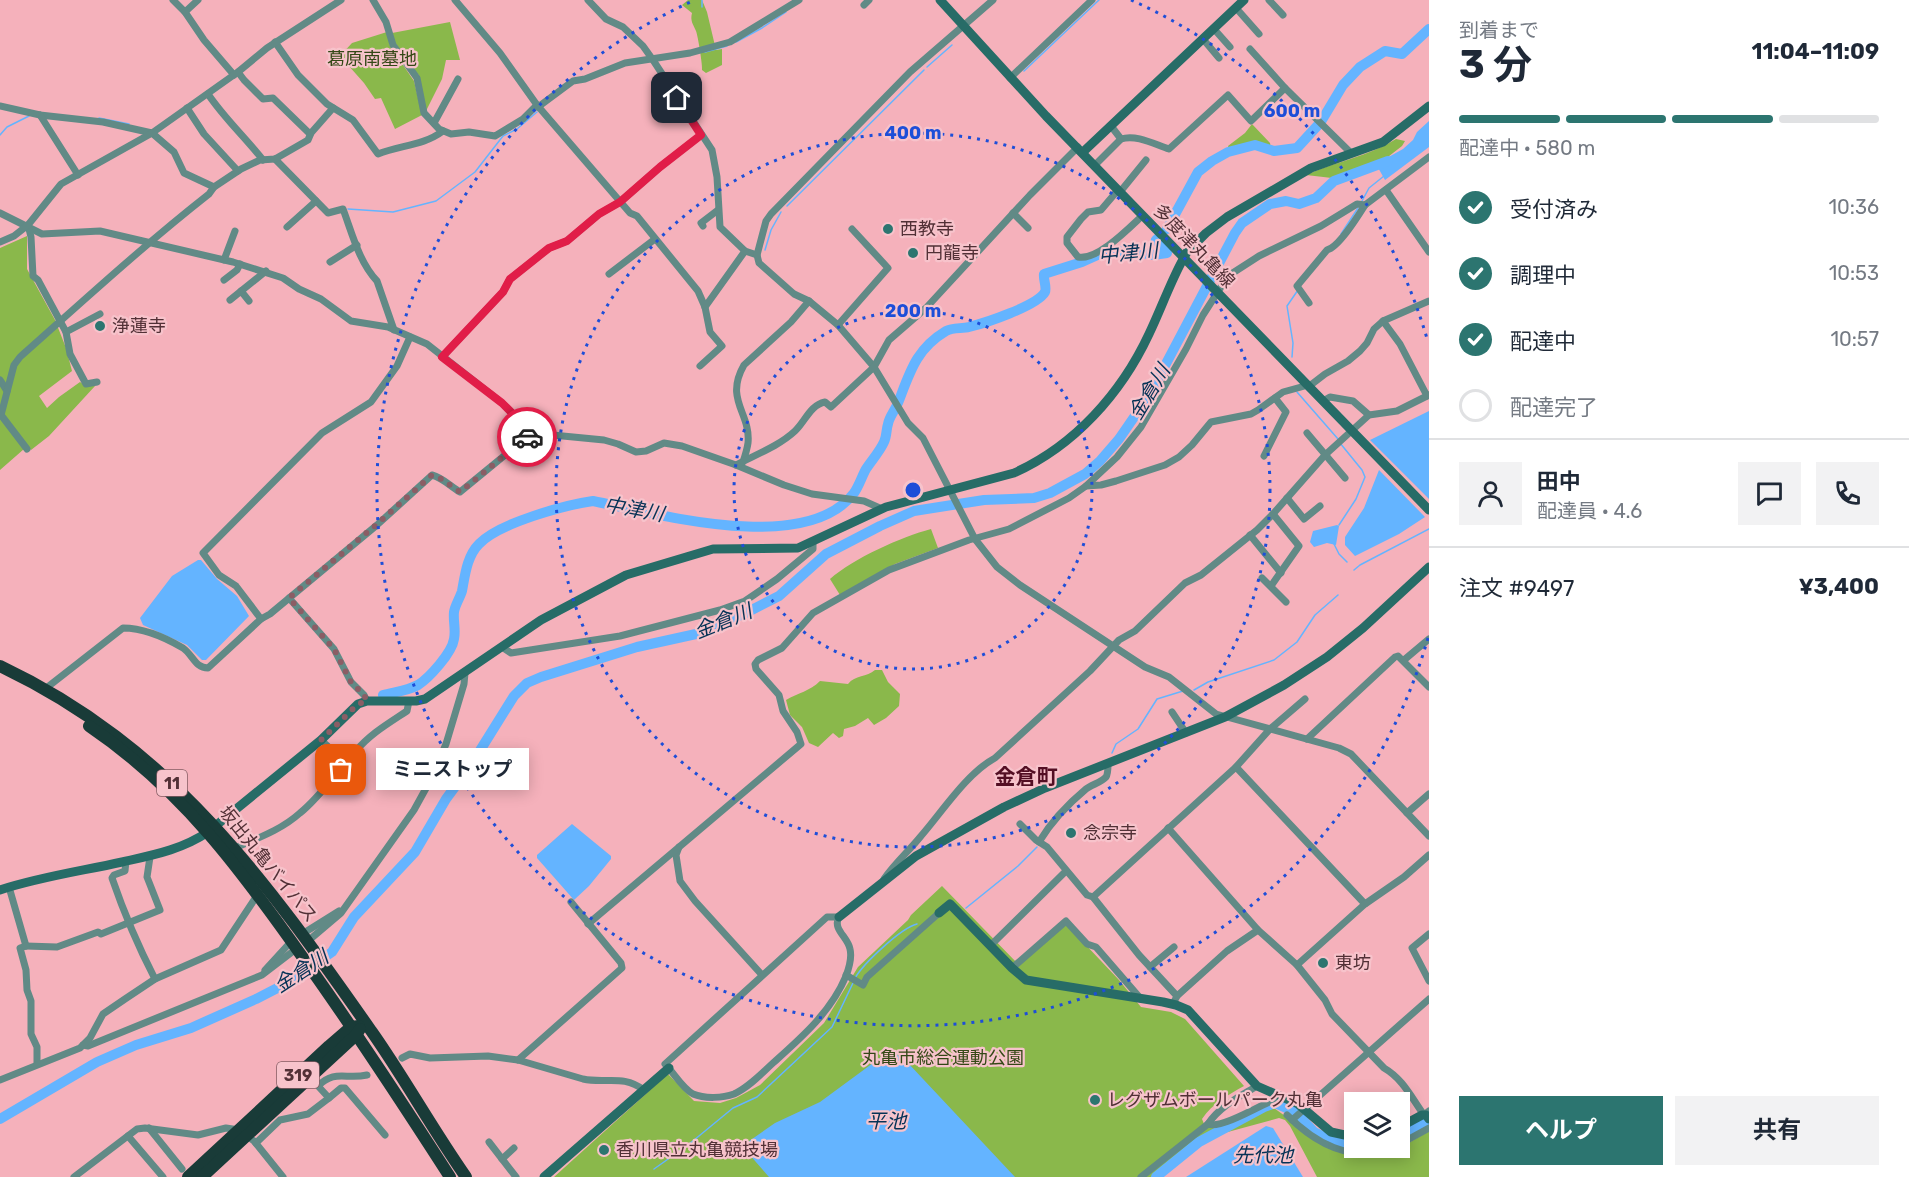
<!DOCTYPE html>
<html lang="ja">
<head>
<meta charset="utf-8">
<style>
  body { margin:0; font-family:Rubik,"Noto Sans JP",sans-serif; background:#f2f2f3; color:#1f2937; height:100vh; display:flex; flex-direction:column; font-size:22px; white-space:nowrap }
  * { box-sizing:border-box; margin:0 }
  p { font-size:20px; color:#747a83 }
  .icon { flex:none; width:33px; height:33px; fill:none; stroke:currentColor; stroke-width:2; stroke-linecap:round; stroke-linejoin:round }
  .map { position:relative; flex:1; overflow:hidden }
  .drawer { display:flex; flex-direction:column; background:#fff; width:480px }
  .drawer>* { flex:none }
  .buttons { position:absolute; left:1344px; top:1092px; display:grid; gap:12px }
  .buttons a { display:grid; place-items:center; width:66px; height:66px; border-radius:0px; background:#fff; box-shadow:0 3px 15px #0003; font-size:30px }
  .pin { position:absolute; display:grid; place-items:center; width:51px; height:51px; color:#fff; margin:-26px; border-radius:12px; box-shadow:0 3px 9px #0006 }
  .courier { position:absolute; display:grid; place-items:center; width:60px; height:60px; margin:-30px; border:4px solid #e11d48; border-radius:50%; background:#fff; color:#222; box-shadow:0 2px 8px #0007 }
  .bubble { position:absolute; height:42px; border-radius:0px; background:#fff; box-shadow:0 3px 15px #0003; font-size:20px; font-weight:700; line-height:42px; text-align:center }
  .summary em { font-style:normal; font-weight:700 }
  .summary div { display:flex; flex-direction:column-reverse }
  .summary { display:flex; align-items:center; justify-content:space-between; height:102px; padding:0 30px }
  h1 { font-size:39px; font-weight:700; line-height:45px }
  .bar { display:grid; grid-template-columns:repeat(4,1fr); gap:9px 6px; align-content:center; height:72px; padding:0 30px }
  .bar i { height:8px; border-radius:4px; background:#e0e1e3 }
  .bar .on { background:#2c7570 }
  .bar p { grid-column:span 4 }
  .line { display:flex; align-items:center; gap:15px; padding:0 30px; border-top:2px solid #e0e1e3 }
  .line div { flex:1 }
  .round { display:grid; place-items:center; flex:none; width:63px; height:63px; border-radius:0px; background:#f2f2f3 }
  ol { padding:0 30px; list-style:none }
  li { display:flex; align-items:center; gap:18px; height:66px }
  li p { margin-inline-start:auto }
  li .icon { padding:6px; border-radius:50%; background:#2c7570; color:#fff; stroke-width:4 }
  li:last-child { color:#747a83 }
  li i { width:33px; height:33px; border:3px solid #e0e1e3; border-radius:50% }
  .cta { display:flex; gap:12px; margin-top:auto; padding:12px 30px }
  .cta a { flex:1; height:69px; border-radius:0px; background:#2c7570; color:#fff; font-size:24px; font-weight:700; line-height:69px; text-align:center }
  .cta a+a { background:#f2f2f3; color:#1f2937 }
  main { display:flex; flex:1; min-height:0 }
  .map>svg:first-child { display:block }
  .green { fill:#8ab84b }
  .water { fill:#64b4ff }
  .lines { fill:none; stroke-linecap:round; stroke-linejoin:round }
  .stream { stroke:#64b4ff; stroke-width:1.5 }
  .river { stroke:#64b4ff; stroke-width:10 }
  .street { stroke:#618a86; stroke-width:7 }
  .secondary { stroke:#276c67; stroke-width:9 }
  .highway { stroke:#193b38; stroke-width:12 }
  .done { stroke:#8b5d65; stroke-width:6; stroke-dasharray:0 10.8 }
  .route { stroke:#e11d48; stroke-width:8 }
  .ring { fill:none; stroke:#1d4ed8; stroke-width:3; stroke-dasharray:3 6 }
  .poi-dot { fill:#2c7570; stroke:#f7c3cb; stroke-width:2 }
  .labels { text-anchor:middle; stroke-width:4.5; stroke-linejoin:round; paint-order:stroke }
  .shield { fill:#f7c3cb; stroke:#845c63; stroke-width:1.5 }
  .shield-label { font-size:16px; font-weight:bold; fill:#523036 }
  .park-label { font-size:18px; fill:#344816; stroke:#f7c3cb }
  .poi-label { font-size:18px; fill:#523036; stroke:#f7c3cb; text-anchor:start }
  .street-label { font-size:18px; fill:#523036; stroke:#f7c3cb }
  .water-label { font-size:20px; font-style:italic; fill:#053256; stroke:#f7c3cb }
  .quarter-label { font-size:21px; font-weight:bold; fill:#530e23; stroke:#f7c3cb }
  .centre { fill:#1d4ed8; stroke:#f7c3cb; stroke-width:3 }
  .ring-label { font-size:18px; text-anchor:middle; font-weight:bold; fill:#1d4ed8; stroke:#f7c3cb; stroke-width:4.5; stroke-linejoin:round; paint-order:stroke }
</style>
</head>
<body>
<main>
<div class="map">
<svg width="1429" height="1177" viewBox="0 0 1429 1177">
  <rect width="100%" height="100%" fill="#f5b1bb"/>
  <g class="green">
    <path d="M688 0H702L707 12 716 50 722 49V65L706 73 702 70C703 67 698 36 696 31 693 24 690 21 692 13L682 5Z"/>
    <path d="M450 22 460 60H446L442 79 426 111 419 75 415 72 394 41 392 33Z"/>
    <path d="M387 32 390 46 414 81 422 115 395 129 381 98 375 99 364 83 340 56 352 43Z"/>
    <path d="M1252 124 1270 143 1271 148C1256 142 1244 146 1229 150L1228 146 1245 133Z"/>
    <path d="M1396 139 1405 141 1402 146 1384 160 1332 178 1306 175C1335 162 1369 156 1396 139Z"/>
    <path d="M27 236V269L55 320 66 348 72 371 39 396 47 408 59 397 80 382 86 386H95L49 436 31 450 8 420 24 449 0 470V248Z"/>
    <path d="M931 529 938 548 895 564 840 595 830 579C854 558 901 537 931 529Z"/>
    <path d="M875 670H882L888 682 900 694 899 706 886 718 874 725 868 718 855 726 844 729 843 736 839 738 833 733 818 747 809 743 802 727 790 715 786 700C798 693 810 691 820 681L848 684C855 675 867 677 875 670Z"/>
    <path d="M942 886 1018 964 1066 924 1119 980 1141 1007 1171 1012 1185 1019 1244 1086C1228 1095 1213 1103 1202 1119L1204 1124 1223 1123 1264 1101 1330 1148 1385 1152 1400 1148 1429 1131V1177H1317L1290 1126 1285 1120 1279 1118 1202 1139 1151 1177H554L668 1074 694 1101 720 1103 736 1098 760 1085 824 1023 858 967 908 920 911 915Z"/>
  </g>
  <g class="water">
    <path d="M1429 121V147L1385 180 1376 164 1403 149 1413 140 1417 132Z"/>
    <path d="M1429 411V499L1370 440Z"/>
    <path d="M1379 470 1425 517 1399 534 1355 556 1345 545V537L1364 508Z"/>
    <path d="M1337 525 1339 526 1336 545 1327 543 1314 547 1310 542 1313 531Z"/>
    <path d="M198 560H201L217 579 237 596 249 616 206 660H202L187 645 143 625 140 618 172 576Z"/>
    <path d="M572 824 611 856V859L589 886 574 900 537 858V855Z"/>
    <path d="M894 1051 905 1063H908L1015 1177H769L742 1146 775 1123 820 1102 888 1052Z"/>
    <path d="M1266 1126 1273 1128 1303 1177H1186Z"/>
  </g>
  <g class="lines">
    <g class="stream">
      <path d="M702 0V7"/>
      <path d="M736 42 762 28 786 12"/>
      <path d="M705 52 727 46"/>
      <path d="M927 67 952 45"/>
      <path d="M1024 71 1099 0"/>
      <path d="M99 118 129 124"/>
      <path d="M0 135 7 127 29 116"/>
      <path d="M1362 201 1369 188 1384 176"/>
      <path d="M787 206 924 70"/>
      <path d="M348 209 393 212 436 201 475 172 503 136 517 129 537 112"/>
      <path d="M1341 234 1358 208"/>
      <path d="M765 250 771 230 781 212"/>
      <path d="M1292 357 1293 343 1287 306 1298 290"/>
      <path d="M1297 392 1338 439"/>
      <path d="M1339 525 1356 499 1365 477 1362 470 1340 443"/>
      <path d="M1334 544 1339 554 1347 562"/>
      <path d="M1354 570 1360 565 1429 529"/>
      <path d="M1194 690 1208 682 1274 660 1297 642 1315 615 1338 595"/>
      <path d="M1112 753 1116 744 1138 729 1157 699 1183 691"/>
      <path d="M966 908 1018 866 1037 847"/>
      <path d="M855 978C864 963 901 928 917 924"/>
      <path d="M654 1169 688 1145 733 1108 757 1097 832 1027 853 983"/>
    </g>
    <g class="river">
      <path d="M1322 120 1343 85 1360 67 1385 51 1402 54 1429 29"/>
      <path d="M1167 229 1198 172 1212 161 1228 152 1255 145 1274 151 1297 148 1319 124"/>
      <path d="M898 403C910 372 916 349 946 331 953 327 962 329 969 327 985 323 1037 306 1045 292 1047 287 1043 279 1044 274L1082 262 1102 253 1129 250 1153 255 1167 253 1156 240 1157 239"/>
      <path d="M383 695C394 692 407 691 418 685 429 678 452 653 454 639 456 630 453 621 454 612 455 605 460 598 462 591 465 575 467 556 479 544 499 523 565 505 593 501 658 514 806 556 854 493 859 486 862 476 866 469 872 460 880 451 884 442 887 436 886 430 888 424 889 418 893 413 896 407"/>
      <path d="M0 1119 97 1062 136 1045 191 1028 256 999 289 982 332 952 354 917 415 852 446 799 471 765 514 696 527 683 541 677 637 647 696 634 724 620 742 615 779 596 826 554 880 526 914 511 984 500 1034 498 1050 493 1085 474 1100 461 1119 439 1150 394 1235 233 1242 223 1270 204 1286 201 1299 204 1316 198 1334 181 1388 161"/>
      <path d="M1400 1137 1429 1120"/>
      <path d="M1156 1177 1199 1142 1264 1107 1275 1103 1295 1112 1314 1132 1334 1142 1354 1146"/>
    </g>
    <g class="street">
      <path d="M173 0 185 12 204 40 234 75"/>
      <path d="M373 0 386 22 393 45 417 78 424 113 439 129 451 134 469 132 495 136 523 119 537 105"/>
      <path d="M455 0 500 53 537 105 630 213 637 216 698 291 705 307 710 332 722 346 700 366"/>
      <path d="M588 0 606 19 623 27 643 46 653 60 712 150 717 177 720 227 745 251 757 255 759 263 794 294 809 301 838 325 874 367 908 423 923 438 975 539 997 567 1020 585 1145 667 1169 677 1216 714 1339 748 1351 754 1429 836"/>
      <path d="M1269 0 1283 15"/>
      <path d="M864 5 869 0"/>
      <path d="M1236 8 1259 34"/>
      <path d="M185 12 198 0"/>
      <path d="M1214 29 1230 47"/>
      <path d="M1203 39 1219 58"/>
      <path d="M275 42 298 75 327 104 353 120 378 154C400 145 423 146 443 131"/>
      <path d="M1250 49 1285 88"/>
      <path d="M238 72 244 80 263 99 273 98 310 134"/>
      <path d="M1010 78 1092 0"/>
      <path d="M208 94C224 118 245 137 263 160"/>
      <path d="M0 106 40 115 103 122 152 133 174 152 184 173 214 187"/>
      <path d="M538 107 573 81 585 79 625 63 690 53 730 42 799 0"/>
      <path d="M187 108 204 134 238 171"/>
      <path d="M40 115 78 175"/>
      <path d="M434 123 458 79"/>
      <path d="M1111 126 1121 139"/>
      <path d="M275 159 328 213 343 209C352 233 359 262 377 281L394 330"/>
      <path d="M1095 165 1121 139C1136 134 1154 144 1169 149L1228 95 1251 121 1285 88 1351 153"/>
      <path d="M1118 190 1101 210 1088 212 1081 219 1067 237V243L1078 257C1097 261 1128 229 1142 216"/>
      <path d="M1386 190 1429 252"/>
      <path d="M1120 192 1146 160"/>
      <path d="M0 213 42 234 100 231 233 262 283 278 299 289 321 299 351 321 388 327 427 344 502 403 532 433 604 440 618 444 636 452 646 451 664 443 682 446 736 465 784 485 812 494 864 501 882 509"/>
      <path d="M1013 213 1028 228"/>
      <path d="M28 225 31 237 33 276 38 280 66 332 70 354 86 384 97 382"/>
      <path d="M703 226 701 223 718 210"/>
      <path d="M287 227 316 201"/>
      <path d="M0 242 14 236 28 225 61 184 152 133 238 72 267 48 341 0"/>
      <path d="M757 255 766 221 771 214 910 72 993 0"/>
      <path d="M224 260 235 231"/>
      <path d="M330 262 357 245"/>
      <path d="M609 274 655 239"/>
      <path d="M224 280 237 270 240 264"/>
      <path d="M241 291 249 301"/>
      <path d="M230 300 266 271"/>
      <path d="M1309 303 1297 286 1327 250C1339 247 1358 216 1365 205"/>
      <path d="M705 307 745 251"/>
      <path d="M1383 321 1400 344 1427 396"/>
      <path d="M838 325 888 268 852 229"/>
      <path d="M66 332 100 314"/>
      <path d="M442 357 503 292 510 279 549 248 567 241 599 214 620 202 660 167 701 135"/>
      <path d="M0 380 7 391"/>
      <path d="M1323 401 1330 397 1353 401 1369 415"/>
      <path d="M1307 433 1345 478"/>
      <path d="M27 449 1 415 14 365 20 357C82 302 144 245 209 194L214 187 241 169 260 160 275 159 308 140 311 133 333 108"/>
      <path d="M1264 456 1286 412 1275 398"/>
      <path d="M743 462C745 456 747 450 748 443 751 413 724 400 744 365L791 322 809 301"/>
      <path d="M736 465C755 455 779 446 795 431 805 422 810 405 825 402L831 407 874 367 889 340 926 308 1030 195 1078 147"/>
      <path d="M1086 486 1117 457 1141 427 1186 349 1203 315 1228 276 1259 256 1321 226 1357 204 1365 205 1429 157"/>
      <path d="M1287 498 1304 519 1320 506"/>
      <path d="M1250 535 1281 573"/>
      <path d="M1262 578 1286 602"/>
      <path d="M1271 586 1299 546 1273 514"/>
      <path d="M289 598 334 649 351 682 364 695 367 701"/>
      <path d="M261 619 236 586 219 575 203 553 322 433 371 402 397 366 410 337"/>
      <path d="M502 647 511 653 620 636 720 610 745 601 777 579 813 549V541"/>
      <path d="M1404 660 1429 639"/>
      <path d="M45 689 123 628C143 628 166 638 183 648 193 655 195 668 208 668L261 619 270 614 377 525 432 475C443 478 450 486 460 492L532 433"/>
      <path d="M1172 712 1186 733"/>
      <path d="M1307 739 1395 657 1398 656 1429 687"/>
      <path d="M321 740 346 763"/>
      <path d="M1236 767 1365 904"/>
      <path d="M1407 813 1429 794"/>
      <path d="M1020 824 1036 840 1047 847 1087 895 1093 897 1139 955 1177 996 1173 1004"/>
      <path d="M1168 828 1258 930 1297 965 1325 1000 1332 1014 1384 1068C1403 1079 1411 1097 1424 1115L1429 1111"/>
      <path d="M1039 842C1051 822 1068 804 1086 789 1091 785 1102 782 1106 777 1108 774 1108 768 1108 764"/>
      <path d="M679 847 676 855 680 881 695 901 762 975"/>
      <path d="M235 848C258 838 281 830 300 813 322 795 337 771 356 751 370 734 389 723 407 711L409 701"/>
      <path d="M126 861 125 871 114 875 112 878C124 913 138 946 155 979"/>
      <path d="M884 879C895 863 909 851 921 836 942 812 967 773 995 758L1090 671 1119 640 1135 631 1185 583 1201 575 1257 530 1273 514 1325 455 1369 415 1397 411 1429 395"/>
      <path d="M9 887 26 946"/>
      <path d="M1093 897 1236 767 1270 729 1305 699"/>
      <path d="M827 917H839C832 929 848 937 850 949 852 957 849 968 846 976 831 1012 801 1038 773 1063 761 1074 749 1087 734 1094 723 1098 705 1099 693 1094 682 1088 674 1073 665 1064Z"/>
      <path d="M588 924 801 744 797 732 783 711 779 695 756 669 755 664 758 660 782 648 813 613 889 570 969 540 1009 529 1069 498 1086 486 1101 485 1116 481 1165 465 1179 457 1192 445 1211 422 1251 414 1258 410 1283 392 1312 384 1325 374 1348 361 1360 351 1367 343 1374 329 1383 321 1429 301"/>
      <path d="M307 931 339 911"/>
      <path d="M1429 934 1412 948 1429 981"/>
      <path d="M308 941 341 913 414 810 430 781 446 744 464 684 465 673"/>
      <path d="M26 946 57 947 98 932 101 934 160 910 147 877 150 857"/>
      <path d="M26 946 20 948 26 970 27 990 31 1001V1034L37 1047V1064"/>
      <path d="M990 946 1066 871"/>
      <path d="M1297 965 1365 904 1404 877 1429 855"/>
      <path d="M1150 967 1174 947"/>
      <path d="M1012 968 1066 921 1087 944 1096 947 1141 999"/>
      <path d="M265 970 287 946"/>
      <path d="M846 975 863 985 867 977 939 913"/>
      <path d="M1177 996 1227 951 1258 930"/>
      <path d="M83 1045 88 1046 262 975 296 949"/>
      <path d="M402 1058 410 1054 430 1058 488 1056 518 1060 583 1079C606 1084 623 1074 644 1090"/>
      <path d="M518 1060 622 968 621 963 571 902"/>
      <path d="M0 1080 80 1048 90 1038 103 1014 125 999 155 979 221 950 258 894"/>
      <path d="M329 1098 341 1088H345L385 1135"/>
      <path d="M1287 1115C1315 1143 1349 1163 1390 1148"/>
      <path d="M1292 1120 1429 999"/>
      <path d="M1208 1124C1221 1130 1266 1102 1282 1096"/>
      <path d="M149 1128 182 1169"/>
      <path d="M128 1136 163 1177"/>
      <path d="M489 1142 516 1177"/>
      <path d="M256 1143 280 1120 308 1114 329 1098 318 1086C335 1069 346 1080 367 1075"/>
      <path d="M1400 1144 1429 1128"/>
      <path d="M502 1159 514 1148"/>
      <path d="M74 1177 137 1129 145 1128 198 1135 226 1128 239 1130 254 1141 283 1177"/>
      <path d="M1141 1177 1208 1124C1220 1106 1239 1097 1257 1086"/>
    </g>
    <g class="secondary">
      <path d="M940 0 1046 116 1429 510"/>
      <path d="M1083 152 1244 0"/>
      <path d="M0 890C39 877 82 871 122 862 153 855 181 850 208 832L321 740 358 704 367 701H416L425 699 541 620 626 575 713 549 798 548 886 507 1014 473C1074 446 1121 394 1149 334 1160 311 1169 286 1181 263L1187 252 1206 233 1227 217 1311 168 1383 142 1429 106"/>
      <path d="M939 913 950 904 1012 968 1026 980 1163 1002 1176 1005 1188 1010 1257 1086 1298 1104 1331 1132 1354 1137"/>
      <path d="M839 917 916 856 1004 807 1045 788 1225 717 1284 685 1327 657 1363 628 1429 567"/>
      <path d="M1400 1127 1422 1115H1426L1429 1119"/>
      <path d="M544 1177 669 1068"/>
    </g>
    <g class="highway">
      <path d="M0 666C173 748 266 881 372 1032 405 1079 433 1130 466 1177"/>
      <path d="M89 726C182 789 242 871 306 962 356 1032 403 1104 450 1177"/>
      <path d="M188 1177 329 1046 351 1027 359 1026"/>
      <path d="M202 1177 356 1035 360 1029"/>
    </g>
  </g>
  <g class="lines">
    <path class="done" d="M341 770 346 764 321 740 358 704 367 701 364 695 351 682 334 649 289 598 376 525 432 475C443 478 450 486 460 492L527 437"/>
    <path class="route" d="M527 437 532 433 502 403 442 357 503 292 510 279 549 248 567 241 599 214 620 202 660 167 701 135 677 98"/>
  </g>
  <g class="ring">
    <circle cx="913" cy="490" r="179"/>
    <circle cx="913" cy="490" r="357"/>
    <path d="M1428 638A536 536 0 1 1 695 0M1131 0A536 536 0 0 1 1428 342"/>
  </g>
  <g class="poi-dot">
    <circle cx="888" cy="229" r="6"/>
    <circle cx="913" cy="253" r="6"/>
    <circle cx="100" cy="326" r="6"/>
    <circle cx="1071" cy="833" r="6"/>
    <circle cx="1323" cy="963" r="6"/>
    <circle cx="1095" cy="1100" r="6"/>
    <circle cx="604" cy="1150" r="6"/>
  </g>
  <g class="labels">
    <g class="shield">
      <rect x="157" y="770" width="30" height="26" rx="4.5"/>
      <rect x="277" y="1062" width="42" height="26" rx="4.5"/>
    </g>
    <g class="shield-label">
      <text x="172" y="789">11</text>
      <text x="298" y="1081">319</text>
    </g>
    <g class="park-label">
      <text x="372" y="65">葛原南墓地</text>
      <text x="943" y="1064">丸亀市総合運動公園</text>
    </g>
    <g class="poi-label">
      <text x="900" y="235">西教寺</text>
      <text x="925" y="259">円龍寺</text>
      <text x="112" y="332">浄蓮寺</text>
      <text x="1083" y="839">念宗寺</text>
      <text x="1335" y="969">東坊</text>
      <text x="1107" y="1106">レグザムボールパーク丸亀</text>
      <text x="616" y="1156">香川県立丸亀競技場</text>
    </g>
    <g class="street-label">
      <text transform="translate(1194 246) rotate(46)" y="6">多度津丸亀線</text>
      <text transform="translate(268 864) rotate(51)" y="6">坂出丸亀バイパス</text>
    </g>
    <g class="water-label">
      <text transform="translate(1128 253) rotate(-6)" y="7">中津川</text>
      <text transform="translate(1149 392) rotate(-59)" y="7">金倉川</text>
      <text transform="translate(634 509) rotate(10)" y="7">中津川</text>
      <text transform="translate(723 621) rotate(-22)" y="7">金倉川</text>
      <text transform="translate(301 971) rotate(-33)" y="7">金倉川</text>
      <text x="886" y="1128">平池</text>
      <text x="1263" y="1162">先代池</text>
    </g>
    <g class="quarter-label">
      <text x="1026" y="784">金倉町</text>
    </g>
  </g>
  <circle cx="913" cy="490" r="9" class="centre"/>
  <g class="ring-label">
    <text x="1292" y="117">600 m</text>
    <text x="913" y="139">400 m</text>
    <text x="913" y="317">200 m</text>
  </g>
</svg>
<div class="buttons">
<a><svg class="icon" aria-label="layers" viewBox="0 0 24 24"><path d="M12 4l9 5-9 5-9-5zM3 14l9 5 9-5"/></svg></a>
</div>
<div class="pin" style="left:341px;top:770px;background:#ea580c"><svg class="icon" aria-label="bag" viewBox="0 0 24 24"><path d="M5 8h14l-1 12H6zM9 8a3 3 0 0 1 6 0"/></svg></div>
<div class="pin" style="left:677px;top:98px;background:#1f2937"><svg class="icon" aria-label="home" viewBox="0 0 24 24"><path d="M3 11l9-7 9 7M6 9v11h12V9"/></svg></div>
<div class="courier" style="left:527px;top:437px"><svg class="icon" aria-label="car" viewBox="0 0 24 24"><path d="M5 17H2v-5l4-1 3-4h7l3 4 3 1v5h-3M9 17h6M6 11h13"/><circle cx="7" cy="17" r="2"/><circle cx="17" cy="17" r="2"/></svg></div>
<div class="bubble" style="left:376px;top:748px;width:153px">ミニストップ</div>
</div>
<section class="drawer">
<div class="summary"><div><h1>3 分</h1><p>到着まで</p></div><em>11:04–11:09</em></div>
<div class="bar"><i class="on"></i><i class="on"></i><i class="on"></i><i></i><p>配達中 · 580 m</p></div>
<ol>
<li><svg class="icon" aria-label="check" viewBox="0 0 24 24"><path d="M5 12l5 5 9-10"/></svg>受付済み<p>10:36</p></li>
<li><svg class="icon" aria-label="check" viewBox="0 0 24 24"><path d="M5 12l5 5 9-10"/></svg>調理中<p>10:53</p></li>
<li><svg class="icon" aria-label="check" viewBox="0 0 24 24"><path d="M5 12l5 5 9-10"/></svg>配達中<p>10:57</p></li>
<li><i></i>配達完了</li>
</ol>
<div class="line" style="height:108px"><a class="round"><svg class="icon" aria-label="person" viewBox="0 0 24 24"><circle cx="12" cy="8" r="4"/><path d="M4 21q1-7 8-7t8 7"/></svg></a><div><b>田中</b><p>配達員 · 4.6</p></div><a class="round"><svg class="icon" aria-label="chat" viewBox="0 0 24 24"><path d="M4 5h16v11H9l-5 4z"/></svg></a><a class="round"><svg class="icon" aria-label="phone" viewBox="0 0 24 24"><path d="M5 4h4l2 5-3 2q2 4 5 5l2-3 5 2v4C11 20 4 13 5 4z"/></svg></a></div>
<div class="line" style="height:78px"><div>注文 #9497</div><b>¥3,400</b></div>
<div class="cta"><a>ヘルプ</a><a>共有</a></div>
</section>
</main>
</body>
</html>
